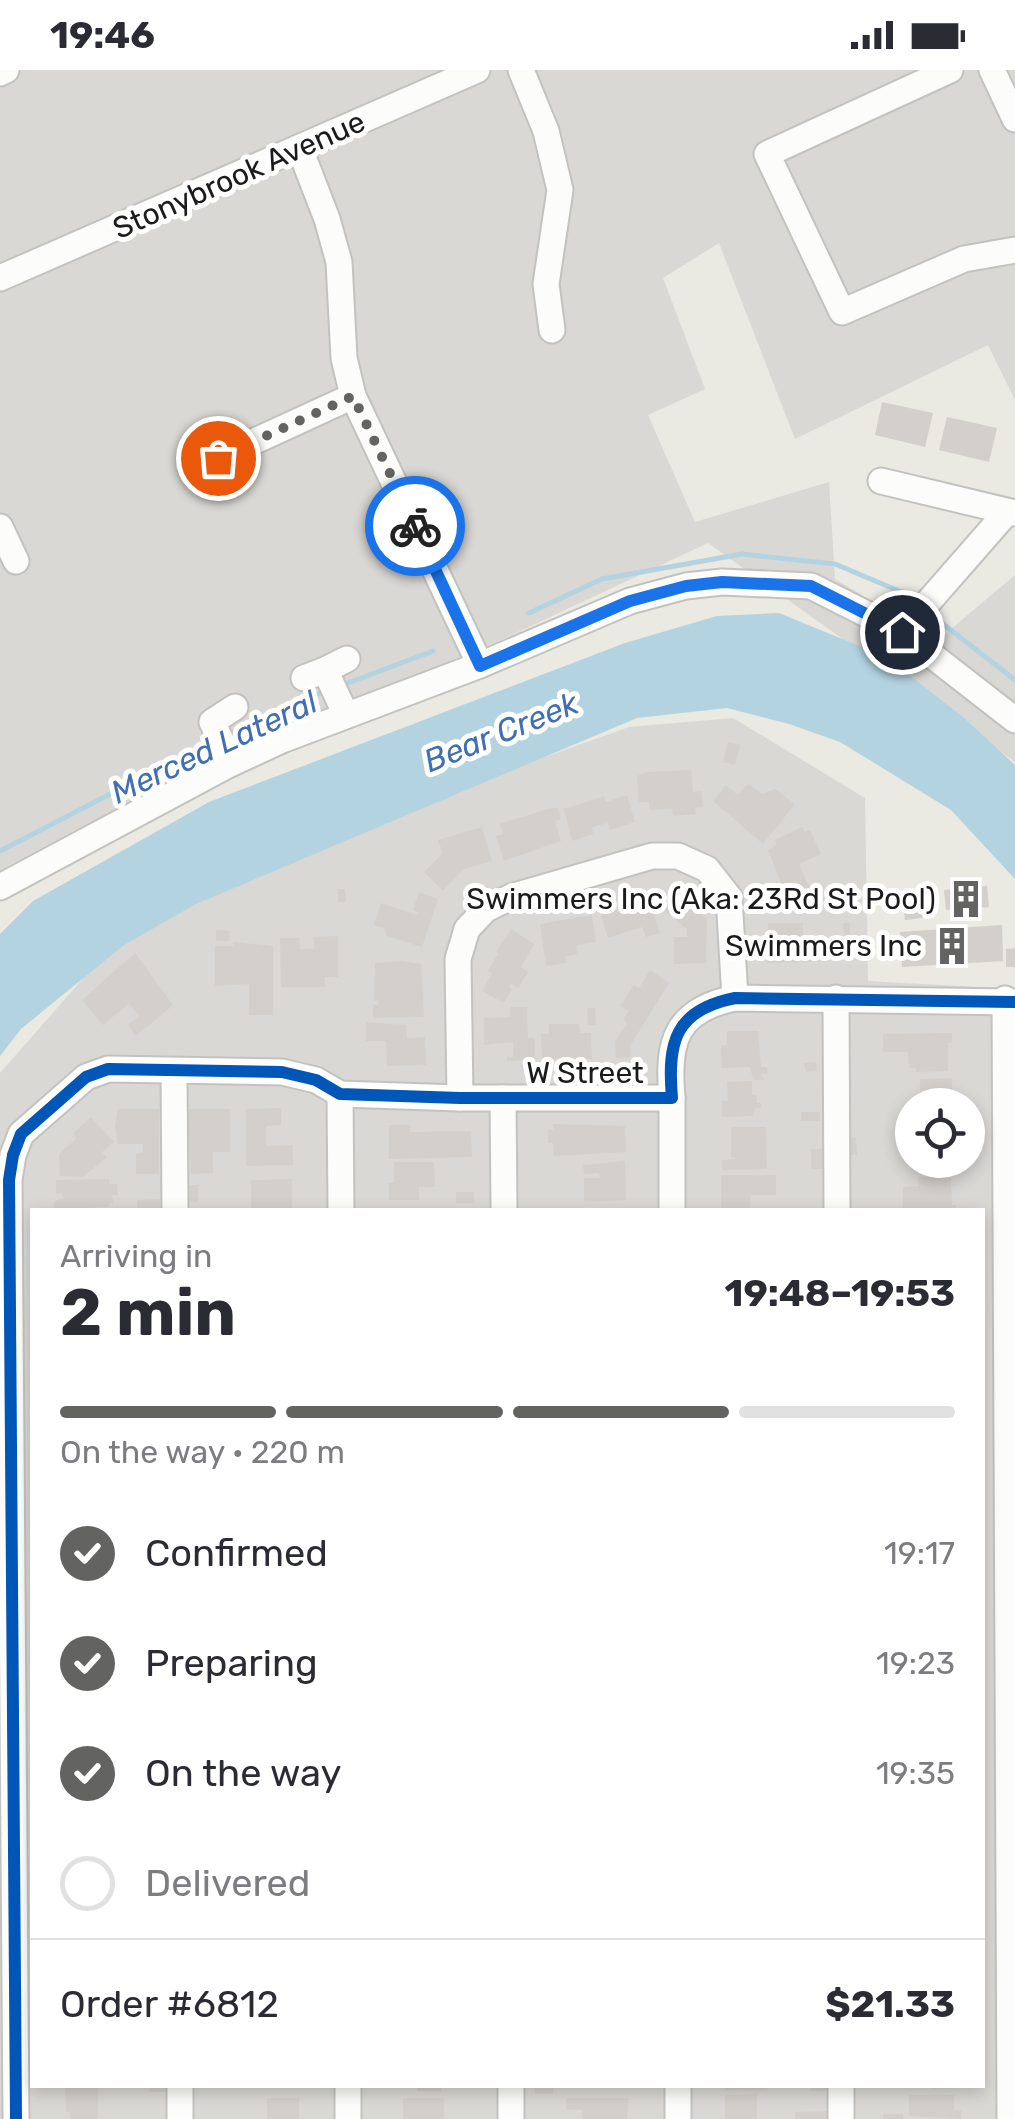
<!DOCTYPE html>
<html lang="en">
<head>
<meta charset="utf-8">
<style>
  body { margin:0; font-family:Rubik,sans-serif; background:#f2f2f3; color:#2b2b33; height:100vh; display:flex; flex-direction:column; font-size:38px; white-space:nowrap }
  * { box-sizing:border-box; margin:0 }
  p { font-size:32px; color:#7c7c81 }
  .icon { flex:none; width:55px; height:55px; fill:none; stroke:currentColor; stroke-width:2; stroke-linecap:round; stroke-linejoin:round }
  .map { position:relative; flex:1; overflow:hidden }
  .side { position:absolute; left:30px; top:1138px; width:955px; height:880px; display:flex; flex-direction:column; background:#fff; border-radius:0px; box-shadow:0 5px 15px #0003 }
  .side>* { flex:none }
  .tools { position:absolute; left:895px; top:1018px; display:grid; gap:20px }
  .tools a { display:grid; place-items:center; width:90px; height:90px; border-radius:50%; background:#fff; box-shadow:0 5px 15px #0003; font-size:50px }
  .pin { position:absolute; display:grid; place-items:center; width:85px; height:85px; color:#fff; margin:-42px; border:5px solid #fff; border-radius:50%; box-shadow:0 2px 10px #0007 }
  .courier { position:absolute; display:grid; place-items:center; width:100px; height:100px; margin:-50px; border:8px solid #1a73e8; border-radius:50%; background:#fff; color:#222; box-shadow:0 2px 12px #0007 }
  .summary em { font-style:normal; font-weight:700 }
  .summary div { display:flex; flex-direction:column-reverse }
  .summary { display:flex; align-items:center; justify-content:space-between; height:170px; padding:0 30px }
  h1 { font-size:65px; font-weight:700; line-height:75px }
  .bar { display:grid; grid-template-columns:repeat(4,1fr); gap:15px 10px; align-content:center; height:120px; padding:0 30px }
  .bar i { height:12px; border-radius:8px; background:#e1e1e2 }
  .bar .active { background:#636361 }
  .bar p { grid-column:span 4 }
  .line { display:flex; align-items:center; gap:25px; padding:0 30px; border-top:2px solid #e1e1e2 }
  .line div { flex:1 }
  ol { padding:0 30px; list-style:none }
  li { display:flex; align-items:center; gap:30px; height:110px }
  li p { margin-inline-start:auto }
  li .icon { padding:10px; border-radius:50%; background:#636361; color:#fff; stroke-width:4 }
  li:last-child { color:#7c7c81 }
  li i { width:55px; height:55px; border:5px solid #e1e1e2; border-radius:50% }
  .status { display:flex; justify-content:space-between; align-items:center; height:70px; padding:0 50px; background:#fff; direction:ltr }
  .status svg { height:28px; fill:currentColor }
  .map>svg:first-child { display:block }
  .residential { fill:#d9d8d4; fill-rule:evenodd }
  .water { fill:#b3d3e1 }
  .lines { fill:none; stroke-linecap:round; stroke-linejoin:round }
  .stream { stroke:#b3d3e1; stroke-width:5 }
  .building { fill:#d3d0cb }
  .minor-casing { stroke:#c2c2bf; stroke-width:29 }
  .minor { stroke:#fcfcfb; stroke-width:25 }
  .cycleway-casing { stroke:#fff; stroke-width:19 }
  .cycleway { stroke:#0057b8; stroke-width:12 }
  .done { stroke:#636361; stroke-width:10; stroke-dasharray:0 18 }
  .route { stroke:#1a73e8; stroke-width:12 }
  .labels { text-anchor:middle; stroke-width:10; stroke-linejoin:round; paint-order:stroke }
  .street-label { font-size:30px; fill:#1b1b1b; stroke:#fff }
  .poi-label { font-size:30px; fill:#1b1b1b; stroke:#fff; text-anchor:end }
  .water-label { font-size:32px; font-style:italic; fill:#416fb1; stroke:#fff }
</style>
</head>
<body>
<div class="status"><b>19:46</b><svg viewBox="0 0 49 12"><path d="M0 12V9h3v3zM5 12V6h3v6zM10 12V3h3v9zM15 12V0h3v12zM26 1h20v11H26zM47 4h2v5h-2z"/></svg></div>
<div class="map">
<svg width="1015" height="2049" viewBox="0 0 1015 2049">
  <rect width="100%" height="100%" fill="#eae9e2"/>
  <g class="residential">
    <path d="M0 0H1015V330L988 275 795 369 719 173 663 208 705 319 648 345 695 452 829 412 835 509 938 570 1015 505V692L708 473 501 570 206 691 0 800Z"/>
    <path d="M733 648 865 728 868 911 1015 919V2049H0V1003L131 854 352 756 629 657ZM912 1035H968V1090H912ZM32 1140H982V2015H32Z"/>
  </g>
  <path class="water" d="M779 543 886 587 963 647 1015 695V809L951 740 840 672 789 654 727 638 637 648 196 834 124 875 21 959 0 986V864L33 831 209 732 625 573 717 546Z"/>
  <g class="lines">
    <g class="stream">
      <path d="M529 543 602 509 742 484 835 494 906 524 916 533"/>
      <path d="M929 543 1015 610"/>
      <path d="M340 616 433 581"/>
      <path d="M225 666 325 621"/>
      <path d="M0 781 211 672"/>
    </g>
  </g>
  <g class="building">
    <path d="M882 332 933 343 925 377 875 365Z"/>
    <path d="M947 347 997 358 989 392 939 380Z"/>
    <path d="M728 672 740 675 735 695 723 692Z"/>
    <path d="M691 700 693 722 701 721 703 737 695 738 696 744 673 746 672 739 649 740V732H639L637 706 647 702Z"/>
    <path d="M748 714 762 724 775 719 795 734 763 774 713 731 726 715 738 725Z"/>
    <path d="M627 725 635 752 610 760 608 753 592 757 593 764 572 771 564 739 604 726 606 732Z"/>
    <path d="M551 738H558L561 749 555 751 561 771 504 791 496 766 503 764 500 754Z"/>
    <path d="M482 757 492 791 464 799 443 821 424 802 443 783 438 770Z"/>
    <path d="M802 757 805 762 810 760 821 784 799 794 815 830 792 841 768 780 777 775 775 770Z"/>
    <path d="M987 816 989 837 946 840 944 820Z"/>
    <path d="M338 819H345L346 832H338Z"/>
    <path d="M419 822 438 829 422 877 387 866 384 858 374 855 381 833 416 845 418 842 413 840Z"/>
    <path d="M647 824 660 863 646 867 642 857 608 868 601 845 633 835 631 829Z"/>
    <path d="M678 824 707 849 706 893 674 894V867H687V859L664 840Z"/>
    <path d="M929 827 931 847 905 850 903 829Z"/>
    <path d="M592 845 596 872 576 875 577 884 565 887 566 893 546 896 540 854Z"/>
    <path d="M768 853H803V870L828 869V891L766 893Z"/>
    <path d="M843 853H850V870H845Z"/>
    <path d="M1002 855 1003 891 902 897 900 862Z"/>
    <path d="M511 859 534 874 521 897 528 902 518 918 511 914 509 917 512 919 504 933 482 921 492 903 488 901 498 884 496 882Z"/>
    <path d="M216 860 230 861 229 871H216Z"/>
    <path d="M338 866V907H325V917H281L280 868H299L300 879H314V867Z"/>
    <path d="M233 872 273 876V945H249V914L215 916V876H233Z"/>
    <path d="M1015 878V897H1006V879Z"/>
    <path d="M135 883 173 935 136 966 128 955 139 946 129 933 103 955 82 930Z"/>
    <path d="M402 891 421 894 424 947 373 948V935H378L379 930 374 931 375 893Z"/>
    <path d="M650 900 669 913 630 976 631 987 616 988 615 971 627 954 624 948 629 941 620 936 634 915 639 918Z"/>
    <path d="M510 937H527L528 968H535V990L507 991V986L513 987V972L484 975V948L510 947Z"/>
    <path d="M587 938H595L596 955H588Z"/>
    <path d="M366 952 406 955 407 968 425 967 426 995 387 996 386 971H366Z"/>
    <path d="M549 954H579L580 963H591L592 989H542L541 964H549Z"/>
    <path d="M727 961H758L761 997H767L768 1004H761L764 1010H753L750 997 722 998 721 976 727 975Z"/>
    <path d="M952 963V973H948V1001L916 1002V998H909L908 982H883V964Z"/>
    <path d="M816 992 817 1001 806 1002 804 993Z"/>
    <path d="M952 1008V1025H947V1035H920V1009Z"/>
    <path d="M752 1011V1025H757V1033H761V1038H756L753 1046 722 1047V1031H728L727 1012Z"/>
    <path d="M281 1038V1055L266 1056V1076L293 1075V1095L246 1096V1039Z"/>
    <path d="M118 1039H159V1104H136V1084L143 1083V1074H118L115 1056Z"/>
    <path d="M188 1039H230V1082H213V1103L191 1104Z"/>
    <rect x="801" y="1042" width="19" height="9"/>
    <path d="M91 1047 114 1072 102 1082 107 1087 83 1107 60 1106 59 1084 77 1068 73 1064Z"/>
    <path d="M553 1054 625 1056 626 1082 554 1086 553 1073H548V1060H553Z"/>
    <path d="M389 1055H410V1062L471 1061 472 1087 389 1089Z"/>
    <path d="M731 1057H766L767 1099 722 1100V1090L736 1089 731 1087Z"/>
    <path d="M848 1068H856L857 1085H848Z"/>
    <rect x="811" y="1079" width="18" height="20"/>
    <path d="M912 1090H953V1101L913 1099Z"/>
    <path d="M625 1091 626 1130 584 1132V1108H600L599 1103 584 1104 583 1095Z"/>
    <path d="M394 1092H434L435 1117H419V1130H389V1113H394Z"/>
    <path d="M721 1105H776V1125H751L750 1140H721Z"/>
    <path d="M918 1107 951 1108 952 1135H956V1140H903V1117L919 1116Z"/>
    <path d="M109 1109V1114H117L118 1125H112L113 1133H109V1137L54 1140V1131L64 1128 62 1123 56 1124V1110Z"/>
    <path d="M292 1109V1140H251V1110Z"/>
    <rect x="187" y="1115" width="11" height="17"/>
    <rect x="456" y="1122" width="18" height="11"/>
    <path d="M160 1129V1140H137V1130Z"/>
    <path d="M65 2015H98V2049H70V2042H66Z"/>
    <rect x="149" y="2015" width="21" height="7"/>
    <rect x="417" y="2015" width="24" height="6"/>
    <rect x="535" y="2015" width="18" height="9"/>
    <path d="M725 2015H768L767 2020H725Z"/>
    <rect x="811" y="2015" width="23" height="6"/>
    <path d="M931 2015H957V2018L931 2019Z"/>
    <path d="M757 2024V2049H725V2025Z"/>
    <path d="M909 2025H954V2040H961V2049L909 2046Z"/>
    <rect x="267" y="2028" width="32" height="21"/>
    <rect x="403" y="2028" width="41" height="21"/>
    <path d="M566 2028H629L627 2049H582V2040H566Z"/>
    <path d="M832 2041V2049H795V2042Z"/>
    <rect x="883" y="2044" width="20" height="5"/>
  </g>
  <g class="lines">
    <g class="minor-casing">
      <g id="minor">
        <path d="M521 0 546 61 560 120 546 214 552 260"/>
        <path d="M950 0 767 84 842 242 964 189 1015 180"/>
        <path d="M992 0 1015 49"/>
        <path d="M0 3 6 0"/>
        <path d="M300 79 327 149 339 192 344 288 353 326 480 595"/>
        <path d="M0 208 477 0"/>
        <path d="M218 388 353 326"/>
        <path d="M881 411 1015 443"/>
        <path d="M0 457 16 491"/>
        <path d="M902 562 1007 442"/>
        <path d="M325 600 347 589"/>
        <path d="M304 608 325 600 346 645"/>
        <path d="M232 693 212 652 235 637"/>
        <path d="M0 817 228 695 282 670 480 595 630 531 686 516 722 512 811 516 902 562 1015 650"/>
        <path d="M836 928 837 1140"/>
        <path d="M1005 929 1010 2049"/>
        <path d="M174 1001 175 1140"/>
        <path d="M340 1024 341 1140"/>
        <path d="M460 1028 458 889 467 859 486 839 511 827 652 786H678L707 799 729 827 735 928"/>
        <path d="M503 1028 504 1140"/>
        <path d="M672 1028V1140"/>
        <path d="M180 2015V2049"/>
        <path d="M348 2015V2049"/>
        <path d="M511 2015V2049"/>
        <path d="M678 2015V2049"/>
        <path d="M841 2015V2049"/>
        <path d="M16 2049 9 1110 13 1085 21 1064 86 1007 108 999 282 1002 316 1010 340 1024 460 1028H672C667 972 675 940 735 928L1015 932"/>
      </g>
    </g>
    <use href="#minor" class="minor"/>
    <g class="cycleway-casing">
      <path id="cycleway" d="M16 2049 9 1110 13 1085 21 1064 86 1007 108 999 282 1002 316 1010 340 1024 460 1028H672C667 972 675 940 735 928L1015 932"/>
    </g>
    <use href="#cycleway" class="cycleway"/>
  </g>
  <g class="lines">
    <path class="done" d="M218 388 353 326 415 456"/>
    <path class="route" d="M415 456 480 596 630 531 686 516 722 512 811 516 902 562"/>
  </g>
  <defs>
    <g id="building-bare" transform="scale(3)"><path d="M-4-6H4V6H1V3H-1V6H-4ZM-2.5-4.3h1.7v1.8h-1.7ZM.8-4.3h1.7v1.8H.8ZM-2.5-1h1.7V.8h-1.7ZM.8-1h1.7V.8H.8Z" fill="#636361" stroke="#fff" stroke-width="2.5" paint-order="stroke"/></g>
  </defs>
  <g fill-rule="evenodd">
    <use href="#building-bare" x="966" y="829"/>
    <use href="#building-bare" x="952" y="876"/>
  </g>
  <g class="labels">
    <g class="street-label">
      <text transform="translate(239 105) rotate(-24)" y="10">Stonybrook Avenue</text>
      <text x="585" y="1013">W Street</text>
    </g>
    <g class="poi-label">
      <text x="936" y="839">Swimmers Inc (Aka: 23Rd St Pool)</text>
      <text x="922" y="886">Swimmers Inc</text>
    </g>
    <g class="water-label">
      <text transform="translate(501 662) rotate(-22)" y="11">Bear Creek</text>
      <text transform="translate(214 677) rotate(-25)" y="11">Merced Lateral</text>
    </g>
  </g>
</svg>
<div class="tools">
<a><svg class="icon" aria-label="locate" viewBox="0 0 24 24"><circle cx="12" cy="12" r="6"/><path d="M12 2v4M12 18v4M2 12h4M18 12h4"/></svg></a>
</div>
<div class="pin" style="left:218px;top:388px;background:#ea580c"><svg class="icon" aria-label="bag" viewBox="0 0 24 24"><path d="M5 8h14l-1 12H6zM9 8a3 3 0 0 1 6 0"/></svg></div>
<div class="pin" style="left:902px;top:562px;background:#1f2937"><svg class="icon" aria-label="home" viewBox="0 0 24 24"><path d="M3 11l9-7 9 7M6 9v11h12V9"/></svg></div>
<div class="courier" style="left:415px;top:456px"><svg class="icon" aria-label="bike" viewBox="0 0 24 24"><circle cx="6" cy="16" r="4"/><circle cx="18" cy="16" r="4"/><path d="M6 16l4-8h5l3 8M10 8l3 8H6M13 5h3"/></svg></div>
<section class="side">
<div class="summary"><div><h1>2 min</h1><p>Arriving in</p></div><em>19:48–19:53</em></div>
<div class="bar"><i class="active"></i><i class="active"></i><i class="active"></i><i></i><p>On the way · 220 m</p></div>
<ol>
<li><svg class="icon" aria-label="check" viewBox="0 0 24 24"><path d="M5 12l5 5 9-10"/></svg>Confirmed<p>19:17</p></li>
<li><svg class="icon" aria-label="check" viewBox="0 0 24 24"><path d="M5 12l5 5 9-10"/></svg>Preparing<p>19:23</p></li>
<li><svg class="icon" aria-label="check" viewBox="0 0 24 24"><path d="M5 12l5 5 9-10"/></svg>On the way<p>19:35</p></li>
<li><i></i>Delivered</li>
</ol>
<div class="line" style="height:130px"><div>Order #6812</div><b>$21.33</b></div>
</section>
</div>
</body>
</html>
